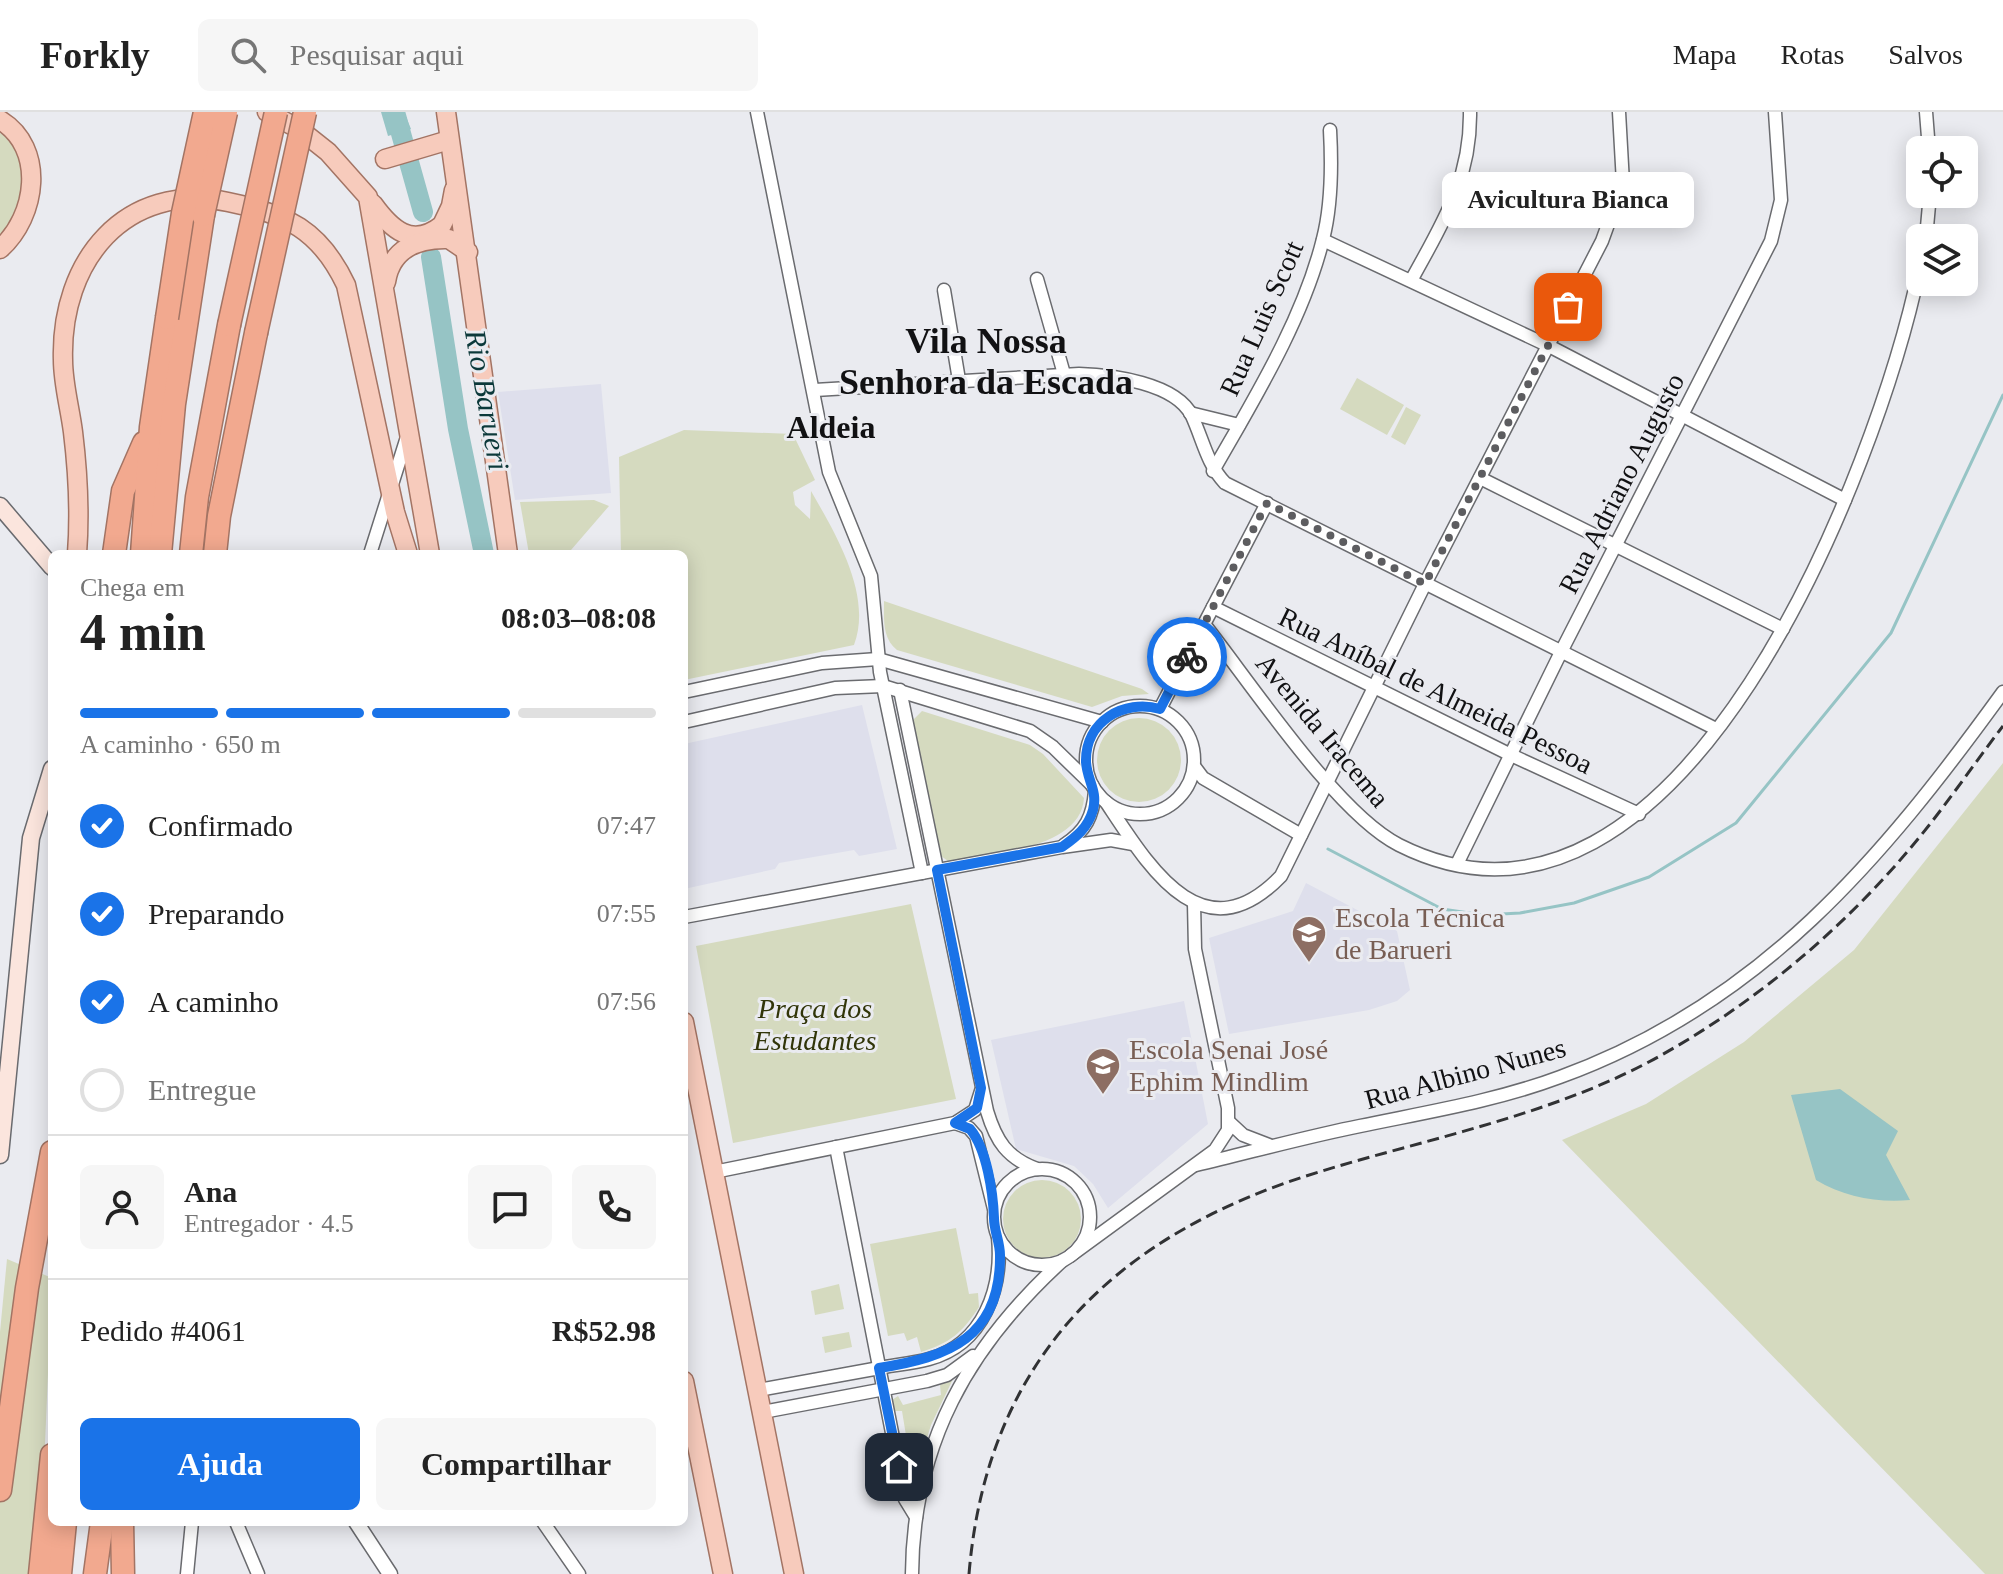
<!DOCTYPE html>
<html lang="pt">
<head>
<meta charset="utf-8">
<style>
  body { margin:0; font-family:Georgia,serif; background:#f6f6f6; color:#222; height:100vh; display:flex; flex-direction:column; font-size:30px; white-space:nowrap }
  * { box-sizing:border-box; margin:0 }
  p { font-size:26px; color:#767676 }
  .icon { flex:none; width:44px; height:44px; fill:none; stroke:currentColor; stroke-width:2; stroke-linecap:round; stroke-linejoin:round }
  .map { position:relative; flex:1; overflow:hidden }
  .panel { position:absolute; left:48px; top:438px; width:640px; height:976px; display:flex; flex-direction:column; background:#fff; border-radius:12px; box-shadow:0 4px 20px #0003 }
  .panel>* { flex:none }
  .controls { position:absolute; left:1906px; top:24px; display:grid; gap:16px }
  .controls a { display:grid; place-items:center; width:72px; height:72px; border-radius:12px; background:#fff; box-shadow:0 4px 20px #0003; font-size:40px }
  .pin { position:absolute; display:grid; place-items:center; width:68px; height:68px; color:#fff; margin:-34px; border-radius:16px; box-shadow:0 4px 12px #0006 }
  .courier { position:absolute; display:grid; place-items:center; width:80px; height:80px; margin:-40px; border:6px solid #1a73e8; border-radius:50%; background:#fff; color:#222; box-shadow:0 2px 10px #0007 }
  .bubble { position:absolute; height:56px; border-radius:12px; background:#fff; box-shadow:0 4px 20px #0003; font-size:26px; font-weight:800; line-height:56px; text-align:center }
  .overview em { font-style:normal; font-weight:800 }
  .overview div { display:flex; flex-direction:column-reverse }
  .overview { display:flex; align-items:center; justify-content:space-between; height:136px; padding:0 32px }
  h1 { font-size:52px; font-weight:800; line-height:60px }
  .bar { display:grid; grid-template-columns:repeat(4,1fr); gap:12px 8px; align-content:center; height:96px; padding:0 32px }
  .bar i { height:10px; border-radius:6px; background:#e0e0e0 }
  .bar .on { background:#1a73e8 }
  .bar p { grid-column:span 4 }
  .line { display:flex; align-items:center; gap:20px; padding:0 32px; border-top:2px solid #e0e0e0 }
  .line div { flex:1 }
  .round { display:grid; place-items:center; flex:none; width:84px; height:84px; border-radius:12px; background:#f6f6f6 }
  ol { padding:0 32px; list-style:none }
  li { display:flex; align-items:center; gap:24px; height:88px }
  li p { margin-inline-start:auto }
  li .icon { padding:8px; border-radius:50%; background:#1a73e8; color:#fff; stroke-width:4 }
  li:last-child { color:#767676 }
  li i { width:44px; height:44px; border:4px solid #e0e0e0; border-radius:50% }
  .button { display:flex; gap:16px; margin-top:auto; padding:16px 32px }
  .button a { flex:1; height:92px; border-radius:12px; background:#1a73e8; color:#fff; font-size:32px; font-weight:800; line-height:92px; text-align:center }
  .button a+a { background:#f6f6f6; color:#222 }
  header { display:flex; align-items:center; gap:48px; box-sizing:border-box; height:112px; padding:0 40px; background:#fff; border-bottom:2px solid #e0e0e0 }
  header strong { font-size:38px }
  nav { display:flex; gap:44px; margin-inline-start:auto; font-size:28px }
  .search { width:560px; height:72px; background:#f6f6f6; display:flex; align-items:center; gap:20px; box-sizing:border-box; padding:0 28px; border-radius:12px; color:#767676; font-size:30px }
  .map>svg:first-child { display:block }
  .built { fill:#dedfec }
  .green { fill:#d5dabf }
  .water { fill:#96c4c5 }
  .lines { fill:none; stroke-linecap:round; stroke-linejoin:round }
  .stream { stroke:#96c4c5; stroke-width:3 }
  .river { stroke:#96c4c5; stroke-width:20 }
  .minor-casing { stroke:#6a6b6f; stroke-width:15 }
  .tertiary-casing { stroke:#6a6b6f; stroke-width:17 }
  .secondary-casing { stroke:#6a6b6f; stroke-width:19 }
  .primary-casing { stroke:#a37464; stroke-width:21 }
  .motorway-casing { stroke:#a37464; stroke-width:25 }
  .minor { stroke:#fff; stroke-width:12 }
  .tertiary { stroke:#fff; stroke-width:14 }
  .secondary { stroke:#fbe5dd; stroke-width:16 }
  .primary { stroke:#f7cbbc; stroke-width:18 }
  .motorway { stroke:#f2a98f; stroke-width:22 }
  .rail { stroke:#313234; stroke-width:3; stroke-dasharray:12 6; stroke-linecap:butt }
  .motorway-bridge-casing { stroke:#a37464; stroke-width:25; stroke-linecap:butt }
  .motorway-bridge { stroke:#f2a98f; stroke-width:22 }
  .done { stroke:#5d5d60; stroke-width:8; stroke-dasharray:0 14.4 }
  .route { stroke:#1a73e8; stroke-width:10 }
  .labels { text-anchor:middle; stroke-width:6; stroke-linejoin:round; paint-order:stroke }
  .street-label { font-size:28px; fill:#111113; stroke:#eaebf0 }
  .education-label { font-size:28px; fill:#785e54; stroke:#eaebf0; text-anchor:start }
  .park-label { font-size:28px; font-style:italic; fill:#313509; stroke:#eaebf0 }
  .water-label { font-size:30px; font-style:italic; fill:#0c393a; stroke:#eaebf0 }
  .quarter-label { font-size:32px; font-weight:bold; fill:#111113; stroke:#eaebf0 }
  .district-label { font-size:36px; font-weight:bold; fill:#111113; stroke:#eaebf0 }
</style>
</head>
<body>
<header>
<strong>Forkly</strong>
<div class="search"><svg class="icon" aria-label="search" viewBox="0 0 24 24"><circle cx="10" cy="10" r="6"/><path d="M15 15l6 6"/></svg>Pesquisar aqui</div>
<nav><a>Mapa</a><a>Rotas</a><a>Salvos</a></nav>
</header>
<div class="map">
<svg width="2003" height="1462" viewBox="0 0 2003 1462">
  <rect width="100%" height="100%" fill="#eaebf0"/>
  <g class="built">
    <path d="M601 272 611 381 515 388 498 280Z"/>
    <path d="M862 593 897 737 859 744 854 738 779 751 775 757 684 777V632Z"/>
    <path d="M1306 771 1397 819 1410 878 1397 889 1369 898 1229 922 1209 826 1293 799Z"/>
    <path d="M1184 889 1208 1012 1108 1096 1093 1072 1074 1054 1016 1037 991 928Z"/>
  </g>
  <g class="green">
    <path d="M0 21C36 44 22 97 0 124Z"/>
    <path d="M1357 266 1404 293 1387 323 1340 297Z"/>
    <path d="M1406 295 1421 303 1405 333 1391 325Z"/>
    <path d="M684 318 793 322 815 368 793 380 795 393 810 407 811 379C835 421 873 483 854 533L684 568V442H621L619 345Z"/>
    <path d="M594 388 609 394 571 438 574 442H529L520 390Z"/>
    <path d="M884 489 1142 577 1149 582 1122 584 1092 595 897 538C882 526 884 507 884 489Z"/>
    <path d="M922 599 1030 633 1043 642 1084 686C1081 738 988 742 948 749L941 744 913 608Z"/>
    <circle cx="1139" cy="648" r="42"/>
    <path d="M2003 651V1462H1985L1562 1028 1646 992 1744 930 1854 838Z"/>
    <path d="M911 792 956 987 733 1031 696 834Z"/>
    <circle cx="1042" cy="1107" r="39"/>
    <path d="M956 1116 969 1182 978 1181 979 1195C962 1221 950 1231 921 1240L917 1225 907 1229 904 1221 888 1224 870 1132Z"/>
    <path d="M7 1147 52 1166 45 1332 31 1462H0V1220Z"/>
    <path d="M839 1172 844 1197 815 1203 811 1179Z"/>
    <path d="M849 1220 852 1235 825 1241 822 1225Z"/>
    <path d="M953 1267 931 1313 909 1385 906 1368 913 1366 902 1299H892V1288L898 1284 903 1293 941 1283 940 1273Z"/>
  </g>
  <g class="water">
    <path d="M381 0H404L411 17 388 24Z"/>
    <path d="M1840 977 1898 1019 1886 1043 1910 1088C1878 1091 1844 1085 1816 1068L1791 983Z"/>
  </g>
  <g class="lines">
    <path class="stream" d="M1328 737 1442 797 1483 803 1520 801 1574 791 1649 765 1736 711 1891 521 2003 283"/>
    <g class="river">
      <path d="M395 0 423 100"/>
      <path d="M431 145 458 317 484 442"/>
    </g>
    <g class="minor-casing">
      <g id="minor">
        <path d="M757 0 829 360 871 464 880 560 922 761"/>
        <path d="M1926 0 1929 38"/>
        <path d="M1926 126 1930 82"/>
        <path d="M1323 128 1549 234 1845 388"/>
        <path d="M1037 167 1064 262"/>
        <path d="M1412 167C1443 110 1471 67 1470 0"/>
        <path d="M944 178 959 268"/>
        <path d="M815 278 1079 262C1112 263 1176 271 1192 304 1203 328 1207 352 1225 371L1716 617"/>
        <path d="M1190 301 1239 313"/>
        <path d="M1213 359C1254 287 1303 208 1323 127 1332 92 1332 54 1330 18"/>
        <path d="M1480 366 1783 517"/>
        <path d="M370 442 407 325"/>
        <path d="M1213 495 1511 643 1639 702"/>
        <path d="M1204 512C1250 570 1337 702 1399 733 1681 875 1879 353 1920 154"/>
        <path d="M900 578 987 999C996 1029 1007 1046 1037 1057"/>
        <path d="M684 580 822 551 878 547 1102 610"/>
        <circle cx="1140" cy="648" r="54"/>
        <path d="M1160 597 1267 391"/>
        <path d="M684 610 835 576 883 574 1030 619 1053 635 1092 673"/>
        <path d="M1194 654 1203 666 1301 723"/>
        <path d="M1106 690C1148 753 1202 846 1281 764L1425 472 1602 129 1623 71 1619 0"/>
        <path d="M1064 733C1086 719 1093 704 1095 679"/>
        <path d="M1457 752 1562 538 1771 129 1781 88 1775 0"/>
        <path d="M684 805 1062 735 1111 728 1133 732"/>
        <path d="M1229 1010 1243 1023 1269 1033"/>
        <path d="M955 1011 969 1016 976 1024 994 1097"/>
        <path d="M836 1035 905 1387 916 1405"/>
        <path d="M1196 1053C1251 1040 1305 1025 1360 1014 1427 1000 1496 989 1560 965 1761 892 1882 747 2003 580"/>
        <circle cx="1042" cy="1105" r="48"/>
        <path d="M714 1060 955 1011 975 998 981 979"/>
        <path d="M1070 1144 1215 1038 1228 1018V996L1195 837 1194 791"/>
        <path d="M759 1278C797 1271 835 1264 874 1257 892 1253 911 1252 929 1247 984 1232 1003 1176 998 1125"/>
        <path d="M763 1300 927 1269 947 1263 973 1244"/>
        <path d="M236 1410 258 1462"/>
        <path d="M543 1410 579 1462"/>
        <path d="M187 1462 192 1410"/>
        <path d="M912 1462C913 1332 968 1235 1062 1149"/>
      </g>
    </g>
    <g class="tertiary-casing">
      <path id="tertiary" d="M356 1410 390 1462"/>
    </g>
    <g class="secondary-casing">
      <g id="secondary">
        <path d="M0 394 52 455"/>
        <path d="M0 1043 31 726 52 657"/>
      </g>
    </g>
    <g class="primary-casing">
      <g id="primary">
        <path d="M267 0 299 17 328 40 368 85 430 442"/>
        <path d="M446 0 508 442"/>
        <path d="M0 8C46 36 37 104 0 137"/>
        <path d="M385 47 449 28"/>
        <path d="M373 92C391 117 412 137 442 113L451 94 454 78"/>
        <path d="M386 170C391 136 418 126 449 127L468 140"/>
        <path d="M77 442C80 402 78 361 73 320 70 296 63 272 63 248 60 149 125 69 228 90 287 102 320 118 346 173L395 400 408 442"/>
        <path d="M684 910 794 1462"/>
        <path d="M684 1269 723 1462"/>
      </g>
    </g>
    <g class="motorway-casing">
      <g id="motorway">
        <path d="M114 442 123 379 144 331"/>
        <path d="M142 442 151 315 167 206"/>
        <path d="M160 442 174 292 203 103"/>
        <path d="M191 442 197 385 229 213"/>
        <path d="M215 442 219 404 256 221"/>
        <path d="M0 1378 27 1176 52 1040"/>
        <path d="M122 1410 123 1462"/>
        <path d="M40 1462 52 1343"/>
        <path d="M60 1462 65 1410"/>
        <path d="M95 1462 102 1410"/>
      </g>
    </g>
    <use href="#minor" class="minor"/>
    <use href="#tertiary" class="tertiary"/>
    <use href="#secondary" class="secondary"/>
    <use href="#primary" class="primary"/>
    <use href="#motorway" class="motorway"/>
    <path class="rail" d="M969 1462C987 1244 1119 1120 1322 1059 1434 1025 1555 1002 1658 945 1755 891 1842 818 1913 733 1945 695 1973 653 2003 614"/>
    <g class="motorway-bridge-casing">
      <g id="motorway-bridge">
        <path d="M203 103 226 0"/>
        <path d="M167 206 183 101 205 0"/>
        <path d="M229 213 276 0"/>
        <path d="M256 221 305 0"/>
      </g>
    </g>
    <use href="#motorway-bridge" class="motorway-bridge"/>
  </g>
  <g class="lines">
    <path class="done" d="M1187 545 1267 391 1425 472 1568 195"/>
    <path class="route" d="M899 1355 879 1256C948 1245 1001 1226 1000 1143 1000 1130 994 1119 994 1106 993 1081 987 1037 970 1017L955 1011 977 996 981 976 937 758 1062 735C1076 725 1088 716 1093 698 1098 679 1087 668 1086 650 1085 609 1124 587 1160 597L1187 545"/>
  </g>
  <defs>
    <g id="university-pin" transform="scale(1.8)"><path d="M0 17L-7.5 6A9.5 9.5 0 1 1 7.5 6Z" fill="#8d6e63" stroke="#eaebf0"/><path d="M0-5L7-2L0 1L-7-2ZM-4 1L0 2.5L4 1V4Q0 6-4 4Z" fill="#fff"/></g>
  </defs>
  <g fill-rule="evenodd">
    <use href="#university-pin" x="1309" y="821"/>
    <use href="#university-pin" x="1103" y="953"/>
  </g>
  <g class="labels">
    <g class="street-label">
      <text transform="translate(1261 206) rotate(-66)" y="10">Rua Luis Scott</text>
      <text transform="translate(1621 371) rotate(-63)" y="10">Rua Adriano Augusto</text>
      <text transform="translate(1436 578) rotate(26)" y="10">Rua Aníbal de Almeida Pessoa</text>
      <text transform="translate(1323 618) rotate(50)" y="10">Avenida Iracema</text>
      <text transform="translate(1465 961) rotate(-15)" y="10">Rua Albino Nunes</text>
    </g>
    <g class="education-label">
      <text x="1335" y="815">Escola Técnica<tspan x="1335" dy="32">de Barueri</tspan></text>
      <text x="1129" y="947">Escola Senai José<tspan x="1129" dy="32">Ephim Mindlim</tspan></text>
    </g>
    <g class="park-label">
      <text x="815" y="906">Praça dos<tspan x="815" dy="32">Estudantes</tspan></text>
    </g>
    <g class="water-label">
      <text transform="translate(487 288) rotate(80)" y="10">Rio Barueri</text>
    </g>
    <g class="quarter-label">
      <text x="831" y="326">Aldeia</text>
    </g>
    <g class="district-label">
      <text x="986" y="241">Vila Nossa<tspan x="986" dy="41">Senhora da Escada</tspan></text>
    </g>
  </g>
</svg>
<div class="controls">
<a><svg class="icon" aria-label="locate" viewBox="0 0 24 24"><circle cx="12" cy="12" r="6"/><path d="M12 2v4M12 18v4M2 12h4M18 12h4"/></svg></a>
<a><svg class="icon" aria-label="layers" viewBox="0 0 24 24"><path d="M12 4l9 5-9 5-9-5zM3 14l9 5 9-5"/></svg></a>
</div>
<div class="pin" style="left:1568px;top:195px;background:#ea580c"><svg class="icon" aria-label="bag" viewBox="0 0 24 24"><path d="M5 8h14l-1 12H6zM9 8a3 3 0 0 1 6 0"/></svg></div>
<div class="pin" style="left:899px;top:1355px;background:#1f2937"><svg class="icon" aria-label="home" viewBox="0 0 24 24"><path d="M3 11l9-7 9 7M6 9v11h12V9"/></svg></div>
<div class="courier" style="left:1187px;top:545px"><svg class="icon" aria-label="bike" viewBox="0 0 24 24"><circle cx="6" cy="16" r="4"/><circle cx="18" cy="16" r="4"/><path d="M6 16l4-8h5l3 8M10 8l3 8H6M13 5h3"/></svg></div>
<div class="bubble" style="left:1442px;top:60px;width:252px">Avicultura Bianca</div>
<section class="panel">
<div class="overview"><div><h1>4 min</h1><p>Chega em</p></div><em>08:03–08:08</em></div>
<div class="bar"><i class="on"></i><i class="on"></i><i class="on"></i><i></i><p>A caminho · 650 m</p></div>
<ol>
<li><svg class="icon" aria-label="check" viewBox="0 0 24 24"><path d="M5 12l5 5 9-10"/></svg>Confirmado<p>07:47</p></li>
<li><svg class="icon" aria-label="check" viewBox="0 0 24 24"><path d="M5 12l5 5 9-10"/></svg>Preparando<p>07:55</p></li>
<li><svg class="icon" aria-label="check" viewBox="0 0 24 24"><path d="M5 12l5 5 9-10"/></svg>A caminho<p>07:56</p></li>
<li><i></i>Entregue</li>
</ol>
<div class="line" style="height:144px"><a class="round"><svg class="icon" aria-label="person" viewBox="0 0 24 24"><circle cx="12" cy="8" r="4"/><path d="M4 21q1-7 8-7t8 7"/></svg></a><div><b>Ana</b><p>Entregador · 4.5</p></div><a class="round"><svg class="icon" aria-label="chat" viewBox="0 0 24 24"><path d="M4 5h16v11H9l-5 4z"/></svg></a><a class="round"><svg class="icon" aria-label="phone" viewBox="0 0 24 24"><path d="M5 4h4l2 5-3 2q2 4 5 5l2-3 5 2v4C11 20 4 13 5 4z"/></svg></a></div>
<div class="line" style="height:104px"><div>Pedido #4061</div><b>R$52.98</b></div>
<div class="button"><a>Ajuda</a><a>Compartilhar</a></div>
</section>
</div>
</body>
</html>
